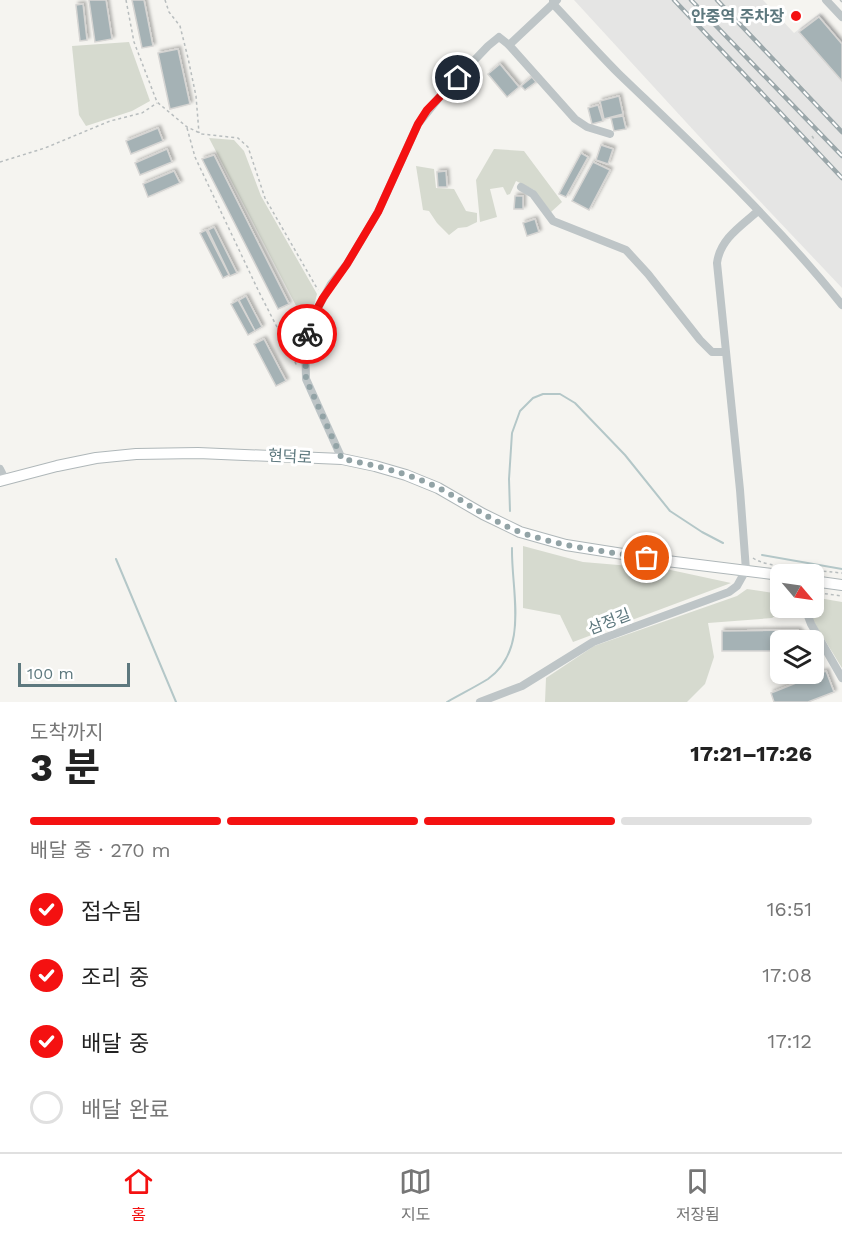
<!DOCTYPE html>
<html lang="ko">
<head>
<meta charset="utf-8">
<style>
  body { margin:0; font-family:"Work Sans","Noto Sans KR",sans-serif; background:#f2f2f2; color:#222; height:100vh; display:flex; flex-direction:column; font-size:22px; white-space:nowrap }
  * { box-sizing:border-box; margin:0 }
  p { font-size:20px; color:#767676 }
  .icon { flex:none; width:33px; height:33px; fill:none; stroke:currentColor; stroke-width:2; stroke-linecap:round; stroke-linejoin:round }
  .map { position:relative; height:702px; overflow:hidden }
  .details { display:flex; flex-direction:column; background:#fff; flex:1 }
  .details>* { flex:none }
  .needle { width:39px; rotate:119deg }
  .controls { position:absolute; left:770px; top:564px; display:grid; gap:12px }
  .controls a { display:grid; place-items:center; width:54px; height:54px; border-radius:9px; background:#fff; box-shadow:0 3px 9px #0003; font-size:30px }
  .scale { position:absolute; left:18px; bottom:15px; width:112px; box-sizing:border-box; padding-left:6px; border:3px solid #5d787e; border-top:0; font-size:16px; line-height:21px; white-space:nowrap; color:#5d787e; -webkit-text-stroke:4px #fff; paint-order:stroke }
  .pin { position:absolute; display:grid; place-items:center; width:51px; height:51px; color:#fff; margin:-26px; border:3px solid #fff; border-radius:50%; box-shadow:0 2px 6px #0007 }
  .courier { position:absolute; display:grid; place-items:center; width:60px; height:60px; margin:-30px; border:4px solid #f41111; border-radius:50%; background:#fff; color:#222; box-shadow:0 2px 8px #0007 }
  .overview em { font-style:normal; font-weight:700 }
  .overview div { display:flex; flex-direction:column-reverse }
  .overview { display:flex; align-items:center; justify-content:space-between; height:102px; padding:0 30px }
  h1 { font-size:39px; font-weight:700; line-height:45px }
  .bar { display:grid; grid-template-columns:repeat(4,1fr); gap:9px 6px; align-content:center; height:72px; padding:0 30px }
  .bar i { height:8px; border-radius:4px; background:#e0e0e0 }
  .bar .active { background:#f41111 }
  .bar p { grid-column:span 4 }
  ol { padding:0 30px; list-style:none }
  li { display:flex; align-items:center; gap:18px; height:66px }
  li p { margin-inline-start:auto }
  li .icon { padding:6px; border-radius:50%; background:#f41111; color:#fff; stroke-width:4 }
  li:last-child { color:#767676 }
  li i { width:33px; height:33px; border:3px solid #e0e0e0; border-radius:50% }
  .dock { display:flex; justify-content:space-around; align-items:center; height:84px; border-top:2px solid #e0e0e0; background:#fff; font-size:16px; color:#767676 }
  .dock a { display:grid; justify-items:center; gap:3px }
  .dock .active { color:#f41111 }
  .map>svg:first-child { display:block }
  .built { fill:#e5e5e4 }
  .green { fill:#d6dacf }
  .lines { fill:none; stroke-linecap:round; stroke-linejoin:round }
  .stream { stroke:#b4c7c8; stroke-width:2 }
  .building { fill:#a5b2b5; stroke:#d6d5d3; stroke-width:1.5; filter:url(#shadow) }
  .major-casing { stroke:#afb7b9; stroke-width:12 }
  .path { stroke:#b8bdbe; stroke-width:1.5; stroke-dasharray:3 3; stroke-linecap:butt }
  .minor { stroke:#bec5c7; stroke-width:8 }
  .major { stroke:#fff; stroke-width:10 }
  .rail-casing { stroke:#9ba7aa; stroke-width:4.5 }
  .rail { stroke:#fff; stroke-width:2; stroke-dasharray:7; stroke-linecap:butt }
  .done { stroke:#92a3a6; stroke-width:6; stroke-dasharray:0 10.8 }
  .route { stroke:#f41111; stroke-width:8 }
  .poi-dot { fill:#f41111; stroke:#fff; stroke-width:2 }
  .labels { text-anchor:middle; stroke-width:6; stroke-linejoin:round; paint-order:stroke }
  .poi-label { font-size:16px; font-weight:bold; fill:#5d787e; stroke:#fff; text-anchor:end }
  .street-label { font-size:16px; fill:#5d787e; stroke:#fff }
</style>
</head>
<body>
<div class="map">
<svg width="842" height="702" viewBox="0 0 842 702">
  <defs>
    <filter id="shadow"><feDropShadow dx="2.5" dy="-2.5" stdDeviation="1.5" flood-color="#0004"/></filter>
  </defs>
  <rect width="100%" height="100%" fill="#f5f4f0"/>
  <path class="built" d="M574 0H763L794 33 820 13 842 40V288L719 158Z"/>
  <g class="green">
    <path d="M129 42 150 101 132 111 86 126 79 115 72 46Z"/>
    <path d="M209 138 234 140 244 151 261 196 317 294 314 306 305 323Z"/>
    <path d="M494 149 524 151 562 202 551 212 534 190 516 181 510 194 507 195 503 187 490 189 497 217 480 222 476 180Z"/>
    <path d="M416 166 434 169 436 188 454 189 466 211 477 213V222L467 227 458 228 449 235 437 223 429 211 423 210Z"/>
    <path d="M523 546 583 562 666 569 731 583 573 642 560 615 523 608Z"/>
    <path d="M747 589 780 594V608H786L772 618 708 623 714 657 705 684 687 702H545L546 678 594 646 737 596Z"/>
    <path d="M813 597 842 602V668L812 619 810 608H813Z"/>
  </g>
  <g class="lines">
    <g class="stream">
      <path d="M510 511 509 479 512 433 520 411 533 398 543 394H560L575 403 625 455 670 511 702 532 723 543"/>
      <path d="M762 555 842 569"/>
      <path d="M116 559 176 702"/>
      <path d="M447 702C461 694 475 687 488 679 530 649 511 591 512 548"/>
    </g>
  </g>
  <g class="building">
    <path d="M89 0H106L112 39 95 42Z"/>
    <path d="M132 0H144L153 46 142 48Z"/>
    <path d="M83 4 87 40 80 41 76 5Z"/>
    <path d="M819 17 842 44V81L799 32Z"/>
    <path d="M178 49 190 104 170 109 158 53Z"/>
    <path d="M500 64 519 87 507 97 488 74Z"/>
    <path d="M532 77 536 82 525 90 521 86Z"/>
    <path d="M619 96 623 114 604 119 600 101Z"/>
    <path d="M598 105 603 121 592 124 588 108Z"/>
    <path d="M623 116 626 129 614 131 611 118Z"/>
    <path d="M158 128 163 141 131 154 126 141Z"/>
    <path d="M601 145 613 149 608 164 596 160Z"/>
    <path d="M167 149 172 162 140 175 135 163Z"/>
    <path d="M581 153 588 157 566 197 559 194Z"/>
    <path d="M214 155 289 304 278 309 202 159Z"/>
    <path d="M593 162 610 170 589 210 572 201Z"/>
    <path d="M174 171 180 183 148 197 143 184Z"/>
    <path d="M446 171 447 187H438L437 172Z"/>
    <path d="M515 196H523V209H514Z"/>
    <path d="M535 219 539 232 527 236 523 223Z"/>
    <path d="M214 227 237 273 230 276 208 230Z"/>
    <path d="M206 230 229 275 223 278 200 233Z"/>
    <path d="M246 296 262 327 255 331 239 300Z"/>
    <path d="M238 300 255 331 248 335 231 304Z"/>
    <path d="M264 339 286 381 276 386 254 344Z"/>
    <path d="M798 630 808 640H780V651H722V631Z"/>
    <path d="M826 671 834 692 808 702H774L771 693Z"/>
  </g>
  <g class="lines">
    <g class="major-casing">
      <g id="major">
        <path d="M0 481 57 466 96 458 136 454 198 453 342 459 375 466 406 475 438 488 483 514 520 532 566 545 667 561 780 575"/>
        <path d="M813 581 842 585"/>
      </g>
    </g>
    <g class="path">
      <path d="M126 0 134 42 157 102 187 127 202 134 238 138 248 147 265 198 318 290"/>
      <path d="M165 0 169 12 180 26 188 58 196 96 199 133"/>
      <path d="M840 0 842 2"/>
      <path d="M187 128 195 157 259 292 297 366"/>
      <path d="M812 136 814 139"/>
      <path d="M0 162 45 148 110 121 142 113 157 103"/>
      <path d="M753 558C766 568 823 571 842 573"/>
      <path d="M813 592 842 596"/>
    </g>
    <g class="minor">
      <path d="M553 0V4C575 27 596 51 619 74 696 148 775 221 842 305"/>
      <path d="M826 0 842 17"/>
      <path d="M509 45 575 119 587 127 610 134"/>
      <path d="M521 187 533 194 553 221 626 250 648 274 700 340 712 352H725"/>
      <path d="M342 459 306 379 305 341 309 324 331 284 347 264 378 212 418 124 443 93 488 46 499 37 509 45 557 0"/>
      <path d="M0 469 5 479"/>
      <path d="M805 608 811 624 842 678"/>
      <path d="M480 702 522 686 593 642 729 592 737 586 746 570 740 490 717 263C720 239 741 226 758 211"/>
    </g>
    <use href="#major" class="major"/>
    <g class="rail-casing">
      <g id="rail">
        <path d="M674 0 842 178"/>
        <path d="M691 0 842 156"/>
        <path d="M717 0 842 132"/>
      </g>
    </g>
    <use href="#rail" class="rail"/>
  </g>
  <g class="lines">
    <path class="done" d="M307 334 305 341 306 379 342 459C375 465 408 473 439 488 466 502 491 521 520 532 561 547 605 551 647 558"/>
    <path class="route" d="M307 334 309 324 323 298 347 264 378 212 418 124 427 110 458 78"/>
  </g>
  <circle class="poi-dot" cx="796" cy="16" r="6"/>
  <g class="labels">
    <g class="poi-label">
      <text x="784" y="22">안중역 주차장</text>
    </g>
    <g class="street-label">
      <text transform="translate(290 456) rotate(3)" y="6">현덕로</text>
      <text transform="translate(609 621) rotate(-21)" y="6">삼정길</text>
    </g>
  </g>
</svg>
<div class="controls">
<a><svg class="needle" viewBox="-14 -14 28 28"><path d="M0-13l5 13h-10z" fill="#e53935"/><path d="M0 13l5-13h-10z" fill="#767676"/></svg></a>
<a><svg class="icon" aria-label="layers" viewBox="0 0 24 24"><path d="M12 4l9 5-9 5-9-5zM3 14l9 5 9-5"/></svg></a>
</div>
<div class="scale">100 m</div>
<div class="pin" style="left:647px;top:558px;background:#ea580c"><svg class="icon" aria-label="bag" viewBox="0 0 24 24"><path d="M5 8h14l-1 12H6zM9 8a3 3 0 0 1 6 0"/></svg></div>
<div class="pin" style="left:458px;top:78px;background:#1f2937"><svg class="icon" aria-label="home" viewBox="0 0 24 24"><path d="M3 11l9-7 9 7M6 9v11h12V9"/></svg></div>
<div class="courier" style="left:307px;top:334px"><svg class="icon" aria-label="bike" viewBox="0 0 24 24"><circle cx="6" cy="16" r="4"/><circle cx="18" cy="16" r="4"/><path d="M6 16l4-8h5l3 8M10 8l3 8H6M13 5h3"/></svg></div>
</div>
<section class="details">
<div class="overview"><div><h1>3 분</h1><p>도착까지</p></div><em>17:21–17:26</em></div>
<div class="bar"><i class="active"></i><i class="active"></i><i class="active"></i><i></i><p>배달 중 · 270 m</p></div>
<ol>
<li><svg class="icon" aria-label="check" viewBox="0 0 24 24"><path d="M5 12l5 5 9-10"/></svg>접수됨<p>16:51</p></li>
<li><svg class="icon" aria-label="check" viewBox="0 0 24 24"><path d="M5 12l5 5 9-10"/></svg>조리 중<p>17:08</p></li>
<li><svg class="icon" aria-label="check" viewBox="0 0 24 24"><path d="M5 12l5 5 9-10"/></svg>배달 중<p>17:12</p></li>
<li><i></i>배달 완료</li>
</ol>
</section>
<nav class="dock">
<a class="active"><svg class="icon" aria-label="home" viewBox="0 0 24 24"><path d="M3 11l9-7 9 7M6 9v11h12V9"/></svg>홈</a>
<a><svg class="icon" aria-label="map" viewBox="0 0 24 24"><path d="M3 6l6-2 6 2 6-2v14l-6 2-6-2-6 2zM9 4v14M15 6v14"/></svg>지도</a>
<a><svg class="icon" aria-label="saved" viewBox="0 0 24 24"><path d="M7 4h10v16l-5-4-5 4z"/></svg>저장됨</a>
</nav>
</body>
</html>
